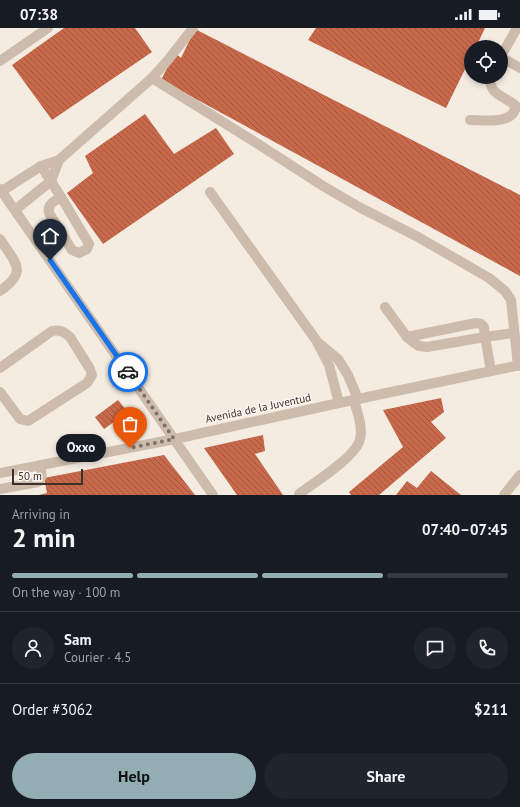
<!DOCTYPE html>
<html lang="en">
<head>
<meta charset="utf-8">
<style>
  body { margin:0; font-family:"PT Sans",sans-serif; background:#20242c; color:#f1f3f6; height:100vh; display:flex; flex-direction:column; font-size:15px; white-space:nowrap }
  * { box-sizing:border-box; margin:0 }
  p { font-size:13px; color:#9ea1a6 }
  .icon { flex:none; width:22px; height:22px; fill:none; stroke:currentColor; stroke-width:2; stroke-linecap:round; stroke-linejoin:round }
  .map { position:relative; height:467px; overflow:hidden }
  .sheet { display:flex; flex-direction:column; background:#171b24; flex:1 }
  .sheet>* { flex:none }
  .buttons { position:absolute; left:464px; top:12px; display:grid; gap:8px }
  .buttons a { display:grid; place-items:center; width:44px; height:44px; border-radius:50%; background:#171b24; box-shadow:0 2px 6px #0003; font-size:20px }
  .scale { position:absolute; left:12px; bottom:10px; width:71px; box-sizing:border-box; padding-left:4px; border:2px solid #3b302b; border-top:0; font-size:11px; line-height:14px; white-space:nowrap; color:#3b302b; -webkit-text-stroke:3px #fbf5ee; paint-order:stroke }
  .pin { position:absolute; display:grid; place-items:center; width:34px; height:34px; color:#fff; margin:-41px -17px; border-radius:50% 50% 50% 0; rotate:-45deg; box-shadow:0 0 4px #0007 }
  .pin .icon { rotate:45deg }
  .courier { position:absolute; display:grid; place-items:center; width:40px; height:40px; margin:-20px; border:3px solid #1a73e8; border-radius:50%; background:#fff; color:#222; box-shadow:0 1px 5px #0007 }
  .bubble { position:absolute; height:28px; border-radius:14px; background:#171b24; box-shadow:0 2px 6px #0003; font-size:13px; font-weight:600; line-height:28px; text-align:center }
  .head em { font-style:normal; font-weight:600 }
  .head div { display:flex; flex-direction:column-reverse }
  .head { display:flex; align-items:center; justify-content:space-between; height:68px; padding:0 12px }
  h1 { font-size:26px; font-weight:600; line-height:30px }
  .bar { display:grid; grid-template-columns:repeat(4,1fr); gap:6px 4px; align-content:center; height:48px; padding:0 12px }
  .bar i { height:5px; border-radius:3px; background:#363941 }
  .bar .active { background:#92aeb2 }
  .bar p { grid-column:span 4 }
  .line { display:flex; align-items:center; gap:10px; padding:0 12px; border-top:1px solid #363941 }
  .line div { flex:1 }
  .round { display:grid; place-items:center; flex:none; width:42px; height:42px; border-radius:21px; background:#20242c }
  .primary-button { display:flex; gap:8px; margin-top:auto; padding:8px 12px }
  .primary-button a { flex:1; height:46px; border-radius:24px; background:#92aeb2; color:#111; font-size:16px; font-weight:600; line-height:46px; text-align:center }
  .primary-button a+a { background:#20242c; color:#f1f3f6 }
  .status { display:flex; justify-content:space-between; align-items:center; height:28px; padding:0 20px; background:#171b24; direction:ltr }
  .status svg { height:11px; fill:currentColor }
  .map>svg:first-child { display:block }
  .building { fill:url(#building-back-hatch) }
  .lines { fill:none; stroke-linecap:round; stroke-linejoin:round }
  .minor { stroke:#cdbbac; stroke-width:10 }
  .done { stroke:#7c716b; stroke-width:4; stroke-dasharray:0 7.2 }
  .route { stroke:#1a73e8; stroke-width:5 }
  .labels { text-anchor:middle; stroke-width:3.5; stroke-linejoin:round; paint-order:stroke }
  .street-label { font-size:11px; fill:#3b302b; stroke:#fbf5ee }
</style>
</head>
<body>
<div class="status"><b>07:38</b><svg viewBox="0 0 49 12"><path d="M0 12V9h3v3zM5 12V6h3v6zM10 12V3h3v9zM15 12V0h3v12zM26 1h20v11H26zM47 4h2v5h-2z"/></svg></div>
<div class="map">
<svg width="520" height="467" viewBox="0 0 520 467">
  <defs>
    <pattern id="building-back-hatch" width="6" height="6" patternUnits="userSpaceOnUse"><rect width="6" height="6" fill="#c8694b"/><path d="M-1 5l2 2M0 0l6 6M5-1l2 2" fill="none" stroke="#a4573f"/></pattern>
  </defs>
  <rect width="100%" height="100%" fill="#f4ebe1"/>
  <g class="building">
    <path d="M64 0H135L152 24 52 92 12 37Z"/>
    <path d="M316 0H485L476 19H471V29L446 80 308 12Z"/>
    <path d="M195 1 520 167V248L161 52 175 25 181 30Z"/>
    <path d="M145 86 174 126 216 100 234 126 103 216 67 165 93 145 85 128Z"/>
    <path d="M441 370 444 384 431 394 446 410 379 467H351L349 464 403 419 383 382Z"/>
    <path d="M118 372 128 384 104 401 95 389Z"/>
    <path d="M263 407 265 423 255 426 283 467H237L204 420Z"/>
    <path d="M164 427 195 467H39L47 465 44 450Z"/>
    <path d="M431 443 461 467H396L407 453 417 460Z"/>
  </g>
  <g class="lines">
    <g class="minor">
      <path d="M501 28 517 0"/>
      <path d="M501 29 520 40"/>
      <path d="M0 33 48 0"/>
      <path d="M152 50 258 116 323 158 359 179 418 209 489 250 505 263 511 272 518 338"/>
      <path d="M470 92C485 92 513 97 516 78 505 68 489 67 490 49"/>
      <path d="M41 138 61 169 89 216 87 221 79 225 72 222 49 185C47 176 55 173 61 169"/>
      <path d="M0 161 213 467"/>
      <path d="M2 163 41 138 59 132 152 50 168 32 193 0"/>
      <path d="M210 164 316 312 329 337 339 375"/>
      <path d="M15 182 51 153 59 132"/>
      <path d="M0 211C15 235 29 243 0 263"/>
      <path d="M385 279 407 309 413 314 419 318 427 319 485 309 491 343"/>
      <path d="M407 309 476 295 481 296 484 299 485 309 514 305"/>
      <path d="M320 316 338 331 348 347 358 371"/>
      <path d="M0 340 52 303C60 301 64 304 70 309L90 341 92 347 87 355 28 393 20 391 0 364"/>
      <path d="M0 445 175 411 339 375 520 337"/>
      <path d="M0 461 38 454C44 449 41 443 40 437"/>
      <path d="M299 466C314 455 357 428 360 411 363 398 357 384 354 372"/>
      <path d="M504 467 520 447"/>
    </g>
  </g>
  <g class="lines">
    <path class="done" d="M128 344 174 411 130 420"/>
    <path class="route" d="M50 232 128 344"/>
  </g>
  <g class="labels">
    <g class="street-label">
      <text transform="translate(258 380) rotate(-12)" y="4">Avenida de la Juventud</text>
    </g>
  </g>
</svg>
<div class="buttons">
<a><svg class="icon" aria-label="locate" viewBox="0 0 24 24"><circle cx="12" cy="12" r="6"/><path d="M12 2v4M12 18v4M2 12h4M18 12h4"/></svg></a>
</div>
<div class="scale">50 m</div>
<div class="pin" style="left:130px;top:420px;background:#ea580c"><svg class="icon" aria-label="bag" viewBox="0 0 24 24"><path d="M5 8h14l-1 12H6zM9 8a3 3 0 0 1 6 0"/></svg></div>
<div class="pin" style="left:50px;top:232px;background:#1f2937"><svg class="icon" aria-label="home" viewBox="0 0 24 24"><path d="M3 11l9-7 9 7M6 9v11h12V9"/></svg></div>
<div class="courier" style="left:128px;top:344px"><svg class="icon" aria-label="car" viewBox="0 0 24 24"><path d="M5 17H2v-5l4-1 3-4h7l3 4 3 1v5h-3M9 17h6M6 11h13"/><circle cx="7" cy="17" r="2"/><circle cx="17" cy="17" r="2"/></svg></div>
<div class="bubble" style="left:56px;top:406px;width:50px">Oxxo</div>
</div>
<section class="sheet">
<div class="head"><div><h1>2 min</h1><p>Arriving in</p></div><em>07:40–07:45</em></div>
<div class="bar"><i class="active"></i><i class="active"></i><i class="active"></i><i></i><p>On the way · 100 m</p></div>
<div class="line" style="height:72px"><a class="round"><svg class="icon" aria-label="person" viewBox="0 0 24 24"><circle cx="12" cy="8" r="4"/><path d="M4 21q1-7 8-7t8 7"/></svg></a><div><b>Sam</b><p>Courier · 4.5</p></div><a class="round"><svg class="icon" aria-label="chat" viewBox="0 0 24 24"><path d="M4 5h16v11H9l-5 4z"/></svg></a><a class="round"><svg class="icon" aria-label="phone" viewBox="0 0 24 24"><path d="M5 4h4l2 5-3 2q2 4 5 5l2-3 5 2v4C11 20 4 13 5 4z"/></svg></a></div>
<div class="line" style="height:52px"><div>Order #3062</div><b>$211</b></div>
<div class="primary-button"><a>Help</a><a>Share</a></div>
</section>
</body>
</html>
